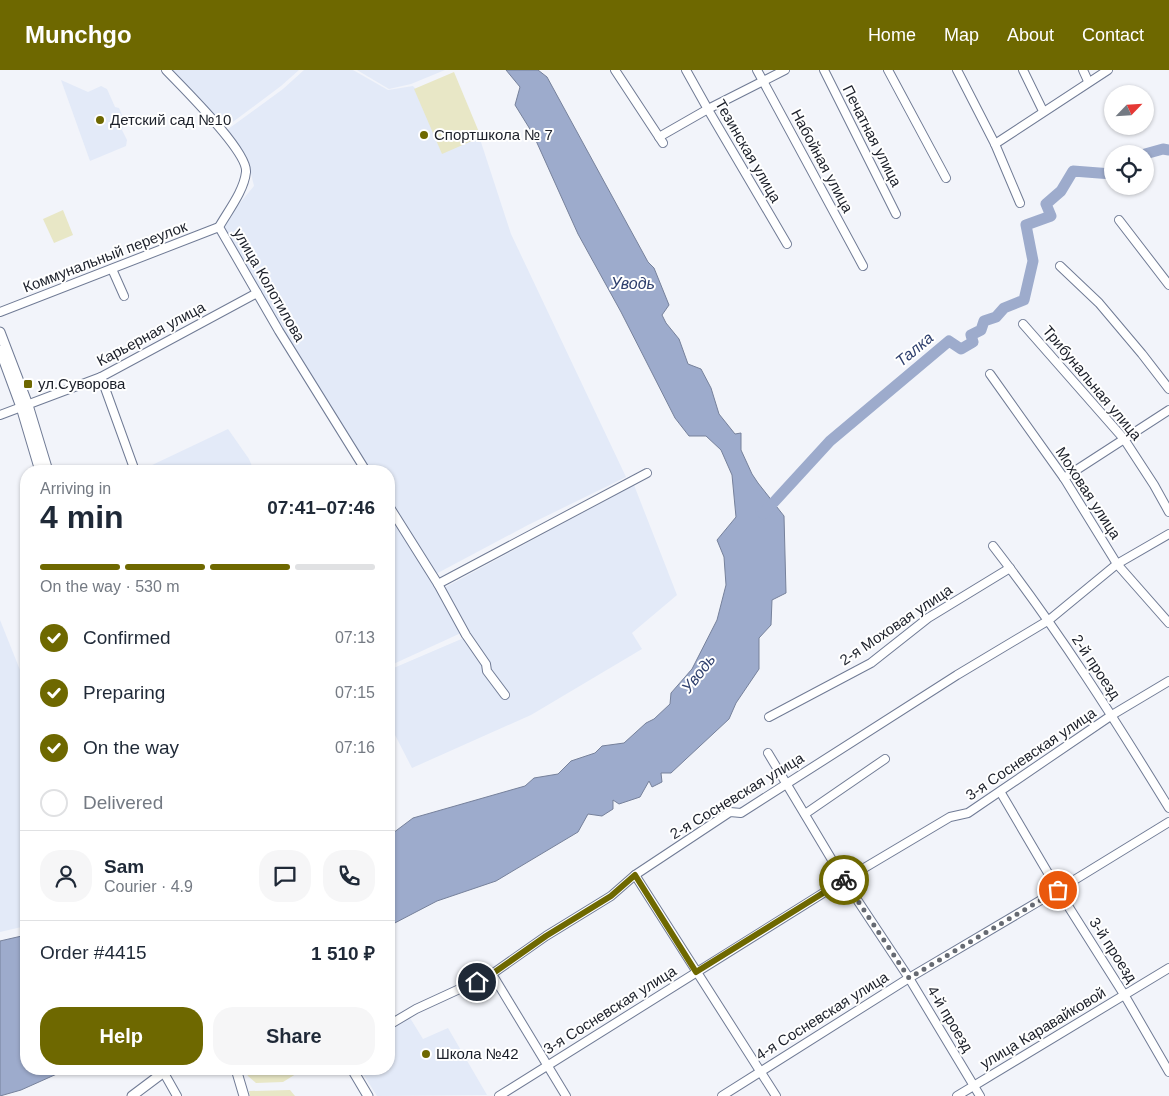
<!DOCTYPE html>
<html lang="en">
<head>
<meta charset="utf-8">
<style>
  body { margin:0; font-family:Arial,sans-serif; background:#f6f6f7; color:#1f2937; height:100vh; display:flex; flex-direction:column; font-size:19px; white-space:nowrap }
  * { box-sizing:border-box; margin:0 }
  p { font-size:16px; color:#747a83 }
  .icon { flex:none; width:28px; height:28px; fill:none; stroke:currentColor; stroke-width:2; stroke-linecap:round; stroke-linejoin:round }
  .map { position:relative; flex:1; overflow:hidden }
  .panel { position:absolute; left:20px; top:395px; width:375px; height:610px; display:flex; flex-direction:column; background:#fff; border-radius:20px; box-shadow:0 1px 4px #0004 }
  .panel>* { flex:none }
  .needle { width:32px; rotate:65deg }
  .controls { position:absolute; left:1104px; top:15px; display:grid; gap:10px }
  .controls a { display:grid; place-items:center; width:50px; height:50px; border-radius:50%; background:#fff; box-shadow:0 1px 4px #0004; font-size:25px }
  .pin { position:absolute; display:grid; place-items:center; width:42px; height:42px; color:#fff; margin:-21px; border:2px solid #fff; border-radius:50%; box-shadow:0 1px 5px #0007 }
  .courier { position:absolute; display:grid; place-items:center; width:50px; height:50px; margin:-25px; border:4px solid #6e6800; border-radius:50%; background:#fff; color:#222; box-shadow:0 1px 6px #0007 }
  .summary em { font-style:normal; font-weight:800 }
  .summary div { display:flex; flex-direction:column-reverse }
  .summary { display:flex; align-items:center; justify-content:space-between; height:85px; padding:0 20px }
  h1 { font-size:32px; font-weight:800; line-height:38px }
  .bar { display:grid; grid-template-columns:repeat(4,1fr); gap:8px 5px; align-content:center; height:60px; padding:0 20px }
  .bar i { height:6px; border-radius:4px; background:#e0e1e3 }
  .bar .current { background:#6e6800 }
  .bar p { grid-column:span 4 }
  .line { display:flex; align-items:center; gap:12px; padding:0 20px; border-top:1px solid #e0e1e3 }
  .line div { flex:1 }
  .round { display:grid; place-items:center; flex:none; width:52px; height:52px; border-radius:20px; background:#f6f6f7 }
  ol { padding:0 20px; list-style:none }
  li { display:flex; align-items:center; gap:15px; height:55px }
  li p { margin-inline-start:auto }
  li .icon { padding:5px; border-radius:50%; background:#6e6800; color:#fff; stroke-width:4 }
  li:last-child { color:#747a83 }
  li i { width:28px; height:28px; border:2px solid #e0e1e3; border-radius:50% }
  .button { display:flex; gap:10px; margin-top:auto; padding:10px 20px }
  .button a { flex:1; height:58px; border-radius:20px; background:#6e6800; color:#fff; font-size:20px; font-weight:800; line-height:58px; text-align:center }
  .button a+a { background:#f6f6f7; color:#1f2937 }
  header { display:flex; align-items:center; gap:30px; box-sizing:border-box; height:70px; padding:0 25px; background:#6e6800; color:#fff }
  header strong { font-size:24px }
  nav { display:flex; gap:28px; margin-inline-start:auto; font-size:18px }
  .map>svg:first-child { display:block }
  .built { fill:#e3eaf8 }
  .green { fill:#e8e7c6 }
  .water { fill:#9dabcc; stroke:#76819b }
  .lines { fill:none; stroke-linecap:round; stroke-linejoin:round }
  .river { stroke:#9dabcc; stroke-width:11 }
  .minor-casing { stroke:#707b95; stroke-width:10 }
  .major-casing { stroke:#707b95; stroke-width:11 }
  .minor { stroke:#fff; stroke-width:8 }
  .major { stroke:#fff; stroke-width:9 }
  .done { stroke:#666a72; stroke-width:5; stroke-dasharray:0 9 }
  .route { stroke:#6e6800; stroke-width:6 }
  .poi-dot { fill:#6e6800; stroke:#fff; stroke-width:2 }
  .labels { text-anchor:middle; stroke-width:4; stroke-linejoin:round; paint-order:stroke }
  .poi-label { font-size:15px; fill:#1b1f29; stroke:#fff; text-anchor:start }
  .street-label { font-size:15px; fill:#1b1f29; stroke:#fff }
  .water-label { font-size:16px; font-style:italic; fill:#2e3f6d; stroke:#fff }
</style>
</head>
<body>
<header>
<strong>Munchgo</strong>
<nav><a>Home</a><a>Map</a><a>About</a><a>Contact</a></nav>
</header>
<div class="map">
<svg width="1169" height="1026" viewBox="0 0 1169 1026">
  <rect width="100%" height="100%" fill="#f2f4fa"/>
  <g class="built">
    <path d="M167 0H299L281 16 222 60Z"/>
    <path d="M304 0H353L388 20 413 16 441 47 479 66 511 164 626 407 528 455 434 505 389 433V401H369L220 157 254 116 247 87 224 62 283 19Z"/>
    <path d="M357 0H445L411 14 389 19Z"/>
    <path d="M61 10 88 22 101 16 107 19 115 37 119 38 125 52 122 60 127 70 126 76 90 91Z"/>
    <path d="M228 359 249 389 254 401H152L150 396Z"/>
    <path d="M634 415 677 525 632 563 642 579 531 645 412 698 395 665 389 667V600L466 567 484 585 444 518Z"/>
    <path d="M389 442 433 513 461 563 389 596Z"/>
    <path d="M0 550 26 615V856L0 862Z"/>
    <path d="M410 948 423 969 448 958 487 1025 377 1026 360 999H389V959Z"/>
  </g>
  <g class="green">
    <path d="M454 2 481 67 442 84 414 19Z"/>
    <path d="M63 140 73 165 54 173 43 149Z"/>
    <path d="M244 999H304L283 1012 256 1013 248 1006Z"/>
    <path d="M290 1020 295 1026H250L249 1021Z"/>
  </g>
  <g class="water">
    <path d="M506 0H538L547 7 648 192 654 198 669 235 662 245 666 253 679 269 688 294 701 299 711 318 719 344 735 364 741 363V380L752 404 758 413 784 446 786 523 772 530 771 555 759 568V599L736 633 729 649 671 703H661L662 712 652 717 649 711 640 727 619 734 613 730V739L602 746 588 744 578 762 496 811 437 831 389 856V766L413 748 525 716 534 708 558 704 571 691 595 683 602 676 624 673 646 653 654 649 670 634 671 623 692 599 717 550 726 515 724 487 717 470 736 447 732 405 721 380 706 366H689L675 348 621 242 578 164 533 64 515 35 520 17Z"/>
    <path d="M26 865V999H62L59 1003 21 1020 0 1026V871Z"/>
  </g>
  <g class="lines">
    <g class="river">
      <path d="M1145 84 1163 79 1169 80"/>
      <path d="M763 444 830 371 949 271 961 279 973 272 971 265 981 260 984 251 996 247 1004 238 1024 230 1033 191 1026 155 1051 146 1046 134 1061 121 1073 101 1112 104"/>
    </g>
    <g class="minor-casing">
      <g id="minor">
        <path d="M166 0C182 17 248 81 246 102 244 121 228 141 219 157L279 261 366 401"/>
        <path d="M615 0 663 73"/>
        <path d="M686 0 710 43 787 174"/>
        <path d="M757 0 863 196"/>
        <path d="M824 0 896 144"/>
        <path d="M888 0 946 108"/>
        <path d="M957 0 995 74 1020 133"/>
        <path d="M1023 0 1043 41"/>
        <path d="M1083 0 1088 11"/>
        <path d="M659 67 708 39 785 0"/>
        <path d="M995 74 1108 0"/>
        <path d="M1119 150 1169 215"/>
        <path d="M1060 196 1099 233 1142 284 1169 319"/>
        <path d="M112 199 124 226"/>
        <path d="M0 242 219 157"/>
        <path d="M1023 254 1124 369 1154 415 1169 442"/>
        <path d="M990 304 1064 408 1117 494 1169 553"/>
        <path d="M101 307 135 401"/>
        <path d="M0 345 101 307 257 223"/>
        <path d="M1064 408 1169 340"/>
        <path d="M389 436 438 514 466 565 486 594 487 601 505 625"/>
        <path d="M993 476C1058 560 1114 648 1169 738"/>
        <path d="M438 514 647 403"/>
        <path d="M769 647 871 593 928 548 1010 498"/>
        <path d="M768 683 844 810 909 908 980 1026"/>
        <path d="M1001 723 1058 820 1125 926 1169 1002"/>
        <path d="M805 744 885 689"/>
        <path d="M635 805 776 1026"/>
        <path d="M492 904 566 1026"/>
        <path d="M389 955 416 939 492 904 546 866 611 826 635 805 730 742 741 743 957 605 1049 550 1117 494 1169 464"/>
        <path d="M164 1003 177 1026"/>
        <path d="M499 1026 844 810 950 747 968 743 1112 645 1169 611"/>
        <path d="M722 1026 909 908 1058 820 1169 752"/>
        <path d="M957 1026 1169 898"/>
      </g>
    </g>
    <g class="major-casing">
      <g id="major">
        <path d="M0 262 28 335 48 401"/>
        <path d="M0 280 21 337 40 401"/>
        <path d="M236 999 244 1026"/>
        <path d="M352 999 368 1026"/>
        <path d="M132 1026 168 999"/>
      </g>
    </g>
    <use href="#minor" class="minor"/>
    <use href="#major" class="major"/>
  </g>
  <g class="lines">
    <path class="done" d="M844 810 909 908 1058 820"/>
    <path class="route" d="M477 912 492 904 546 866 611 826 635 805 696 902 844 810"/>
  </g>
  <g class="poi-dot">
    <circle cx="100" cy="50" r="5"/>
    <circle cx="424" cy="65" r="5"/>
    <rect x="23" y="309" width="10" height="10" rx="2.5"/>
    <circle cx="426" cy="984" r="5"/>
  </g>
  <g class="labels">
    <g class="poi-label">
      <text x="110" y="55">Детский сад №10</text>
      <text x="434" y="70">Спортшкола № 7</text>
      <text x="38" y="319">ул.Суворова</text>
      <text x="436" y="989">Школа №42</text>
    </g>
    <g class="street-label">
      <text transform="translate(872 66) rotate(63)" y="5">Печатная улица</text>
      <text transform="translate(748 81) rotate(60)" y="5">Тезинская улица</text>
      <text transform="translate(822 91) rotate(62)" y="5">Набойная улица</text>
      <text transform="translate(105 187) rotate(-21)" y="5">Коммунальный переулок</text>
      <text transform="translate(269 215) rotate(60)" y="5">улица Колотилова</text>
      <text transform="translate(151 264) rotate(-28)" y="5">Карьерная улица</text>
      <text transform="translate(1092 313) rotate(50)" y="5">Трибунальная улица</text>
      <text transform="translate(1088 423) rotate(57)" y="5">Моховая улица</text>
      <text transform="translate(896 555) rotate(-34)" y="5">2-я Моховая улица</text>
      <text transform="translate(1096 597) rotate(56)" y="5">2-й проезд</text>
      <text transform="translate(1031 684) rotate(-34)" y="5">3-я Сосневская улица</text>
      <text transform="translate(737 726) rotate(-31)" y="5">2-я Сосневская улица</text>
      <text transform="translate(1113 880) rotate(57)" y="5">3-й проезд</text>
      <text transform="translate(610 940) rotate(-32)" y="5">3-я Сосневская улица</text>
      <text transform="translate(822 946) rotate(-32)" y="5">4-я Сосневская улица</text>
      <text transform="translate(950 949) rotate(59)" y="5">4-й проезд</text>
      <text transform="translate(1043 958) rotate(-31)" y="5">улица Каравайковой</text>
    </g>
    <g class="water-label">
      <text x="633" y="219">Уводь</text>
      <text transform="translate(914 279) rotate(-40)" y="6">Талка</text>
      <text transform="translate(698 603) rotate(-52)" y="6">Уводь</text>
    </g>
  </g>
</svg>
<div class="controls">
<a><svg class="needle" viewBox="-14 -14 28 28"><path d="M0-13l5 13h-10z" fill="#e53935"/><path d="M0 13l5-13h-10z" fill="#747a83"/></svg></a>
<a><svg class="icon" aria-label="locate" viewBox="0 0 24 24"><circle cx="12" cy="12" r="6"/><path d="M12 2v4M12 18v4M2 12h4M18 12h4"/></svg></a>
</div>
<div class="pin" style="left:1058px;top:820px;background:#ea580c"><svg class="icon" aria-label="bag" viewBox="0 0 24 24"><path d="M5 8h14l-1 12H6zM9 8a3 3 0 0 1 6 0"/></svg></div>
<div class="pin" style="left:477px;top:912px;background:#1f2937"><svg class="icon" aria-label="home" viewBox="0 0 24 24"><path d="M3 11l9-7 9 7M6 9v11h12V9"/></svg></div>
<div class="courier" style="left:844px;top:810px"><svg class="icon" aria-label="bike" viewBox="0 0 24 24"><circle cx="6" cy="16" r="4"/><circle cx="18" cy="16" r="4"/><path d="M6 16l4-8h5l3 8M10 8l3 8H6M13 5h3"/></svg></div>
<section class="panel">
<div class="summary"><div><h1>4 min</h1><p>Arriving in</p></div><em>07:41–07:46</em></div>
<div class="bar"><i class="current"></i><i class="current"></i><i class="current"></i><i></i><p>On the way · 530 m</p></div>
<ol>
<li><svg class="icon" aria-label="check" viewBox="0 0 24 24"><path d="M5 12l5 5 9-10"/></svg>Confirmed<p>07:13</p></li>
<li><svg class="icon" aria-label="check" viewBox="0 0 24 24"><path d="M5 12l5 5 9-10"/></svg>Preparing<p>07:15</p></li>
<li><svg class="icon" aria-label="check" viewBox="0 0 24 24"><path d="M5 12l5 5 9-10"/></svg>On the way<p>07:16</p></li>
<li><i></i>Delivered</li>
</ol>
<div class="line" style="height:90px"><a class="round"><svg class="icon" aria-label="person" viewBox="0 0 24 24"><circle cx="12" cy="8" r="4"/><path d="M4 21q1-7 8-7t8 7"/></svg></a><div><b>Sam</b><p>Courier · 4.9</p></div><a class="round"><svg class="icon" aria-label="chat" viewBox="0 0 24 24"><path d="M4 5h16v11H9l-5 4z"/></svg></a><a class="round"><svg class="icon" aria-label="phone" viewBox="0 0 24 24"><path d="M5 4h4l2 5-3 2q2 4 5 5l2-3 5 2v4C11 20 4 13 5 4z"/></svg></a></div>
<div class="line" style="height:65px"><div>Order #4415</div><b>1 510 ₽</b></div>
<div class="button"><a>Help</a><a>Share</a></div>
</section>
</div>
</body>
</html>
